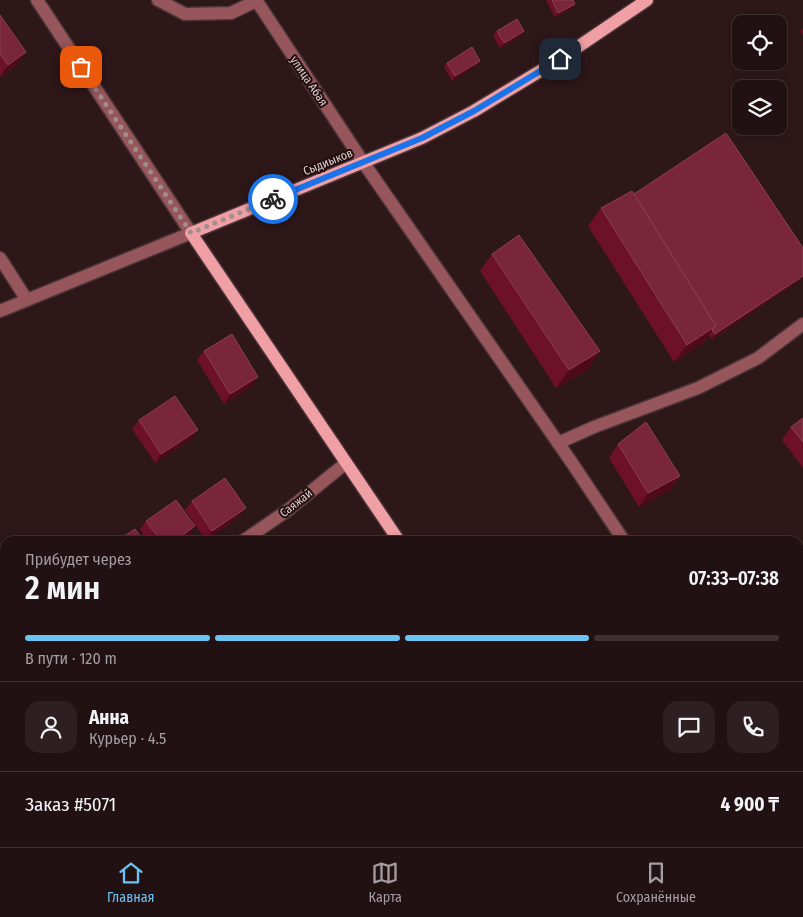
<!DOCTYPE html>
<html lang="ru">
<head>
<meta charset="utf-8">
<style>
  body { margin:0; font-family:"Fira Sans Condensed",sans-serif; background:#2e1f21; color:#f1f3f6; height:100vh; display:flex; flex-direction:column; font-size:19px; white-space:nowrap }
  * { box-sizing:border-box; margin:0 }
  p { font-size:16px; color:#a29da0 }
  .icon { flex:none; width:28px; height:28px; fill:none; stroke:currentColor; stroke-width:2; stroke-linecap:round; stroke-linejoin:round }
  .map { position:relative; flex:1; overflow:hidden }
  .sheet { position:absolute; left:0px; top:536px; width:804px; height:311px; display:flex; flex-direction:column; background:#221113; border-radius:15px 15px 0 0; box-shadow:0 2px 8px #0003,0 0 0 1px #3f3133 }
  .sheet>* { flex:none }
  .fabs { position:absolute; left:732px; top:15px; display:grid; gap:10px }
  .fabs a { display:grid; place-items:center; width:55px; height:55px; border-radius:10px; background:#221113; box-shadow:0 2px 8px #0003,0 0 0 1px #3f3133; font-size:25px }
  .pin { position:absolute; display:grid; place-items:center; width:42px; height:42px; color:#fff; margin:-21px; border-radius:10px; box-shadow:0 2px 8px #0006 }
  .courier { position:absolute; display:grid; place-items:center; width:50px; height:50px; margin:-25px; border:4px solid #1a73e8; border-radius:50%; background:#fff; color:#222; box-shadow:0 1px 6px #0007 }
  .overview em { font-style:normal; font-weight:600 }
  .overview div { display:flex; flex-direction:column-reverse }
  .overview { display:flex; align-items:center; justify-content:space-between; height:85px; padding:0 25px }
  h1 { font-size:32px; font-weight:600; line-height:38px }
  .bar { display:grid; grid-template-columns:repeat(4,1fr); gap:8px 5px; align-content:center; height:60px; padding:0 25px }
  .bar i { height:6px; border-radius:4px; background:#3f3133 }
  .bar .current { background:#6bc3f2 }
  .bar p { grid-column:span 4 }
  .line { display:flex; align-items:center; gap:12px; padding:0 25px; border-top:1px solid #3f3133 }
  .line div { flex:1 }
  .round { display:grid; place-items:center; flex:none; width:52px; height:52px; border-radius:15px; background:#2e1f21 }
  .menu { display:flex; justify-content:space-around; align-items:center; height:70px; border-top:1px solid #3f3133; background:#221113; font-size:14px; color:#a29da0 }
  .menu a { display:grid; justify-items:center; gap:2px }
  .menu .current { color:#6bc3f2 }
  .map>svg:first-child { display:block }
  .lines { fill:none; stroke-linecap:round; stroke-linejoin:round }
  .minor-casing { stroke:#4a3436; stroke-width:15 }
  .major-casing { stroke:#4a3436; stroke-width:15 }
  .minor { stroke:#96565b; stroke-width:12 }
  .major { stroke:#f0a0a5; stroke-width:12 }
  .wall { fill:#6d1029 }
  .shaded-wall { fill:#4e0a1b }
  .building { fill:#79253b; stroke:#893f52 }
  .done { stroke:#a08e8f; stroke-width:5; stroke-dasharray:0 9 }
  .route { stroke:#1a73e8; stroke-width:6 }
  .labels { text-anchor:middle; stroke-width:4; stroke-linejoin:round; paint-order:stroke }
  .street-label { font-size:12px; fill:#dececf; stroke:#230e10 }
</style>
</head>
<body>
<div class="map">
<svg width="803" height="847" viewBox="0 0 803 847">
  <rect width="100%" height="100%" fill="#2e1719"/>
  <g class="lines">
    <g class="minor-casing">
      <g id="minor">
        <path d="M158 0 185 14 231 13 256 1"/>
        <path d="M256 0 363 162 570 460 624 541"/>
        <path d="M0 258 27 300"/>
        <path d="M0 311 191 233 37 0"/>
        <path d="M558 443 594 427 698 388 758 358 803 324"/>
        <path d="M243 541 288 510 346 463"/>
        <path d="M0 708 5 704"/>
        <path d="M799 756 803 753"/>
        <path d="M69 847 76 842"/>
        <path d="M374 847 380 842"/>
        <path d="M666 847 672 842"/>
      </g>
    </g>
    <g class="major-casing">
      <g id="major">
        <path d="M399 541 191 233 422 138 474 111 560 59 647 0"/>
        <path d="M603 842 606 847"/>
      </g>
    </g>
    <use href="#minor" class="minor"/>
    <use href="#major" class="major"/>
  </g>
  <g class="wall">
    <path d="M546 0H573L575 4 571 9 555 17Z"/>
    <path d="M0 15 17 65 0 77Z"/>
    <path d="M803 28V36L801 31Z"/>
    <path d="M497 31 521 36 500 48 493 36Z"/>
    <path d="M480 61 477 65 452 81 444 67 447 63Z"/>
    <path d="M634 194 803 248V278L712 339 709 335 703 343 674 362 588 226 601 208Z"/>
    <path d="M492 254 600 351 588 369 556 388 480 271Z"/>
    <path d="M204 351 252 386 224 404 197 360Z"/>
    <path d="M803 418V468L782 440 791 427Z"/>
    <path d="M139 420 191 439 155 463 132 429Z"/>
    <path d="M618 444 680 476 671 489 639 507 609 458Z"/>
    <path d="M192 501 239 517 206 540 185 510Z"/>
    <path d="M146 521 189 536 181 541H148L140 530Z"/>
    <path d="M5 606V674L0 677V609Z"/>
    <path d="M136 842H206L201 847H139Z"/>
    <path d="M431 842H481L475 847H434Z"/>
  </g>
  <g class="shaded-wall">
    <path d="M575 4 571 9 555 17 558 13Z"/>
    <path d="M524 31 521 36 500 48 504 43Z"/>
    <path d="M26 52 17 65 0 77 8 65Z"/>
    <path d="M480 61 477 65 452 81 455 76Z"/>
    <path d="M803 276V278L712 339 715 334Z"/>
    <path d="M716 326 703 343 674 362 687 345Z"/>
    <path d="M600 351 588 369 556 388 569 370Z"/>
    <path d="M258 377 252 386 224 404 230 394Z"/>
    <path d="M198 430 191 439 155 463 161 454Z"/>
    <path d="M680 476 671 489 639 507 648 493Z"/>
    <path d="M246 508 239 517 206 540 212 531Z"/>
    <path d="M195 526 189 536 181 541H175Z"/>
    <path d="M5 670V674L0 677Z"/>
    <path d="M201 842H206L201 847H195Z"/>
    <path d="M474 842H481L475 847H466Z"/>
  </g>
  <g class="building">
    <path d="M552 0H573L575 4 558 13Z"/>
    <path d="M0 15 26 52 8 65 0 54Z"/>
    <path d="M517 19 524 31 504 43 497 31Z"/>
    <path d="M472 47 480 61 455 76 447 63Z"/>
    <path d="M726 133 803 248V276L715 334 712 330 716 326 634 194Z"/>
    <path d="M632 191 716 326 687 345 601 208Z"/>
    <path d="M519 235 600 351 569 370 492 254Z"/>
    <path d="M232 334 258 377 230 394 204 351Z"/>
    <path d="M175 396 198 430 161 454 139 420Z"/>
    <path d="M803 418V442L791 427Z"/>
    <path d="M646 422 680 476 648 493 618 444Z"/>
    <path d="M225 478 246 508 212 531 192 501Z"/>
    <path d="M176 500 195 526 175 541H161L146 521Z"/>
    <path d="M135 529 144 541H117Z"/>
    <path d="M5 606V666L0 658V609Z"/>
    <path d="M0 799H1L5 804V842H36L38 845 35 847H0Z"/>
    <path d="M149 842H201L195 847H152Z"/>
    <path d="M261 842H307L310 847H254Z"/>
    <path d="M443 842H474L466 847H446Z"/>
    <path d="M525 842H538L541 847H518Z"/>
    <path d="M410 843 412 847H404Z"/>
  </g>
  <g class="lines">
    <path class="done" d="M81 67 191 233 273 199"/>
    <path class="route" d="M273 199 422 138 474 111 560 59"/>
  </g>
  <g class="labels">
    <g class="street-label">
      <text transform="translate(309 81) rotate(56)" y="4">улица Абая</text>
      <text transform="translate(328 162) rotate(-22)" y="4">Сыдиыков</text>
      <text transform="translate(296 503) rotate(-38)" y="4">Саяжай</text>
    </g>
  </g>
</svg>
<div class="fabs">
<a><svg class="icon" aria-label="locate" viewBox="0 0 24 24"><circle cx="12" cy="12" r="6"/><path d="M12 2v4M12 18v4M2 12h4M18 12h4"/></svg></a>
<a><svg class="icon" aria-label="layers" viewBox="0 0 24 24"><path d="M12 4l9 5-9 5-9-5zM3 14l9 5 9-5"/></svg></a>
</div>
<div class="pin" style="left:81px;top:67px;background:#ea580c"><svg class="icon" aria-label="bag" viewBox="0 0 24 24"><path d="M5 8h14l-1 12H6zM9 8a3 3 0 0 1 6 0"/></svg></div>
<div class="pin" style="left:560px;top:59px;background:#1f2937"><svg class="icon" aria-label="home" viewBox="0 0 24 24"><path d="M3 11l9-7 9 7M6 9v11h12V9"/></svg></div>
<div class="courier" style="left:273px;top:199px"><svg class="icon" aria-label="bike" viewBox="0 0 24 24"><circle cx="6" cy="16" r="4"/><circle cx="18" cy="16" r="4"/><path d="M6 16l4-8h5l3 8M10 8l3 8H6M13 5h3"/></svg></div>
<section class="sheet">
<div class="overview"><div><h1>2 мин</h1><p>Прибудет через</p></div><em>07:33–07:38</em></div>
<div class="bar"><i class="current"></i><i class="current"></i><i class="current"></i><i></i><p>В пути · 120 m</p></div>
<div class="line" style="height:90px"><a class="round"><svg class="icon" aria-label="person" viewBox="0 0 24 24"><circle cx="12" cy="8" r="4"/><path d="M4 21q1-7 8-7t8 7"/></svg></a><div><b>Анна</b><p>Курьер · 4.5</p></div><a class="round"><svg class="icon" aria-label="chat" viewBox="0 0 24 24"><path d="M4 5h16v11H9l-5 4z"/></svg></a><a class="round"><svg class="icon" aria-label="phone" viewBox="0 0 24 24"><path d="M5 4h4l2 5-3 2q2 4 5 5l2-3 5 2v4C11 20 4 13 5 4z"/></svg></a></div>
<div class="line" style="height:65px"><div>Заказ #5071</div><b>4 900 ₸</b></div>
</section>
</div>
<nav class="menu">
<a class="current"><svg class="icon" aria-label="home" viewBox="0 0 24 24"><path d="M3 11l9-7 9 7M6 9v11h12V9"/></svg>Главная</a>
<a><svg class="icon" aria-label="map" viewBox="0 0 24 24"><path d="M3 6l6-2 6 2 6-2v14l-6 2-6-2-6 2zM9 4v14M15 6v14"/></svg>Карта</a>
<a><svg class="icon" aria-label="saved" viewBox="0 0 24 24"><path d="M7 4h10v16l-5-4-5 4z"/></svg>Сохранённые</a>
</nav>
</body>
</html>
